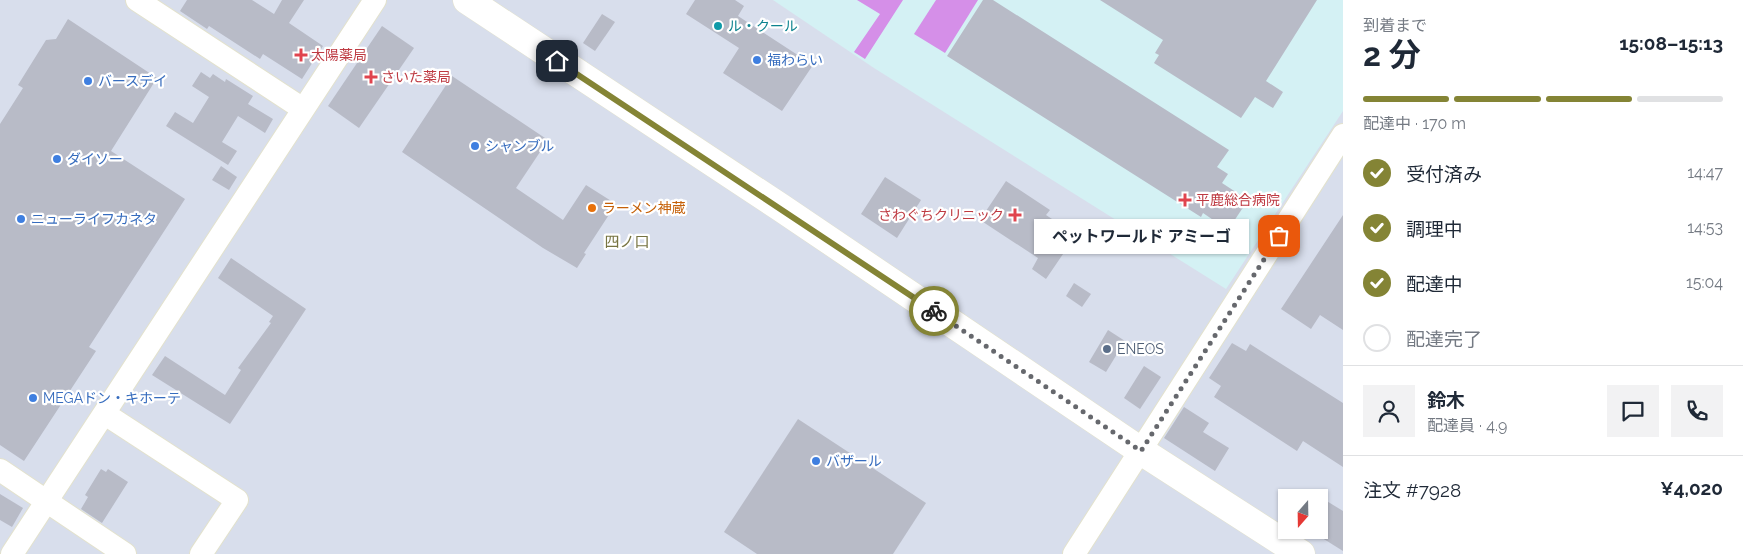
<!DOCTYPE html>
<html lang="ja">
<head>
<meta charset="utf-8">
<style>
  body { margin:0; font-family:Raleway,"Noto Sans JP",sans-serif; background:#f2f2f3; color:#1f2937; height:100vh; display:flex; flex-direction:column; font-size:19px; white-space:nowrap }
  * { box-sizing:border-box; margin:0 }
  p { font-size:16px; color:#747a83 }
  .icon { flex:none; width:28px; height:28px; fill:none; stroke:currentColor; stroke-width:2; stroke-linecap:round; stroke-linejoin:round }
  .map { position:relative; flex:1; overflow:hidden }
  .sheet { display:flex; flex-direction:column; background:#fff; width:400px }
  .sheet>* { flex:none }
  .needle { width:32px; rotate:200deg }
  .controls { position:absolute; left:1278px; top:489px; display:grid; gap:10px }
  .controls a { display:grid; place-items:center; width:50px; height:50px; border-radius:0px; background:#fff; box-shadow:0 1px 4px #0004; font-size:25px }
  .pin { position:absolute; display:grid; place-items:center; width:42px; height:42px; color:#fff; margin:-21px; border-radius:10px; box-shadow:0 2px 8px #0006 }
  .courier { position:absolute; display:grid; place-items:center; width:50px; height:50px; margin:-25px; border:4px solid #848435; border-radius:50%; background:#fff; color:#222; box-shadow:0 1px 6px #0007 }
  .bubble { position:absolute; height:35px; border-radius:0px; background:#fff; box-shadow:0 1px 4px #0004; font-size:16px; font-weight:700; line-height:35px; text-align:center }
  .summary em { font-style:normal; font-weight:700 }
  .summary div { display:flex; flex-direction:column-reverse }
  .summary { display:flex; align-items:center; justify-content:space-between; height:85px; padding:0 20px }
  h1 { font-size:32px; font-weight:700; line-height:38px }
  .bar { display:grid; grid-template-columns:repeat(4,1fr); gap:8px 5px; align-content:center; height:60px; padding:0 20px }
  .bar i { height:6px; border-radius:4px; background:#e0e1e3 }
  .bar .current { background:#848435 }
  .bar p { grid-column:span 4 }
  .line { display:flex; align-items:center; gap:12px; padding:0 20px; border-top:1px solid #e0e1e3 }
  .line div { flex:1 }
  .round { display:grid; place-items:center; flex:none; width:52px; height:52px; border-radius:0px; background:#f2f2f3 }
  ol { padding:0 20px; list-style:none }
  li { display:flex; align-items:center; gap:15px; height:55px }
  li p { margin-inline-start:auto }
  li .icon { padding:5px; border-radius:50%; background:#848435; color:#fff; stroke-width:4 }
  li:last-child { color:#747a83 }
  li i { width:28px; height:28px; border:2px solid #e0e1e3; border-radius:50% }
  main { display:flex; flex:1; min-height:0 }
  .map>svg:first-child { display:block }
  .medical { fill:#d4f1f4 }
  .green { fill:#d58fe8 }
  .building { fill:#b8bbc7 }
  .lines { fill:none; stroke-linecap:round; stroke-linejoin:round }
  .minor-casing { stroke:#e3e2cd; stroke-width:24 }
  .tertiary-casing { stroke:#e3e2cd; stroke-width:29 }
  .minor { stroke:#fff; stroke-width:22 }
  .tertiary { stroke:#fff; stroke-width:28 }
  .done { stroke:#66686d; stroke-width:5; stroke-dasharray:0 9 }
  .route { stroke:#848435; stroke-width:6 }
  .culture-dot { fill:#0f9aa8; stroke:#fff; stroke-width:2 }
  .health-dot { fill:#e0444e; stroke:#fff; stroke-width:2 }
  .shop-dot { fill:#3f7fe0; stroke:#fff; stroke-width:2 }
  .food-dot { fill:#e8710a; stroke:#fff; stroke-width:2 }
  .service-dot { fill:#5c6f8a; stroke:#fff; stroke-width:2 }
  .labels { text-anchor:middle; stroke-width:4.5; stroke-linejoin:round; paint-order:stroke }
  .culture-label { font-size:14px; fill:#0d838f; stroke:#fff; text-anchor:start }
  .health-label { font-size:14px; fill:#be3a42; stroke:#fff; text-anchor:start }
  .shop-label { font-size:14px; fill:#366cbe; stroke:#fff; text-anchor:start }
  .food-label { font-size:14px; fill:#c56008; stroke:#fff; text-anchor:start }
  .service-label { font-size:14px; fill:#4e5e75; stroke:#fff; text-anchor:start }
  .neighbourhood-label { font-size:15px; fill:#777442; stroke:#fff }
</style>
</head>
<body>
<main>
<div class="map">
<svg width="1343" height="554" viewBox="0 0 1343 554">
  <rect width="100%" height="100%" fill="#d8deec"/>
  <path class="medical" d="M773 0H1343V111L1226 289 874 68Z"/>
  <g class="green">
    <path d="M857 0H903L865 59 854 52 880 14Z"/>
    <path d="M936 0H978L945 53 914 34Z"/>
  </g>
  <g class="building">
    <path d="M187 0H252L274 14 282 0H304L289 23 323 46 302 79 263 54 260 59 209 26 207 29 180 11Z"/>
    <path d="M695 0H735L744 6 738 16 813 65 782 111 723 73 739 48 686 14Z"/>
    <path d="M983 0H993L1229 150 1217 167 1228 174 1222 183 1248 200 1228 230 1203 213 1201 217 947 56Z"/>
    <path d="M1100 0H1317L1266 81 1283 92 1273 108 1255 97 1241 118 1154 63 1159 55 1155 53 1163 40Z"/>
    <path d="M602 14 615 22 595 51 583 43Z"/>
    <path d="M68 19 157 78 111 151 185 199 89 347 96 351 24 461 0 445V124L23 88 18 85 46 40 56 39Z"/>
    <path d="M382 26 414 48 359 128 328 106Z"/>
    <path d="M201 72 210 78 213 74 225 82 226 79 253 96 248 104 273 119 265 133 238 116 222 142 237 151 228 165 166 126 175 112 193 123 209 97 192 86Z"/>
    <path d="M452 76 548 140 516 188 563 220 586 185 616 204 584 253 586 254 577 268 543 248 402 152Z"/>
    <path d="M221 166 237 177 229 190 212 180Z"/>
    <path d="M885 177 921 200 897 238 861 214Z"/>
    <path d="M1006 181 1050 210 1046 215 1076 235 1046 279 1032 269 1038 258 980 220Z"/>
    <path d="M1343 215V330L1320 315 1311 329 1281 309Z"/>
    <path d="M231 258 306 309 230 424 152 375 165 356 225 395 241 370 238 368 271 323 269 322 273 316 218 278Z"/>
    <path d="M1074 283 1091 294 1082 307 1066 296Z"/>
    <path d="M1108 330 1125 341 1106 372 1089 362Z"/>
    <path d="M1232 343 1246 351 1250 344 1343 403V467L1303 441 1297 451 1214 397 1221 386 1209 378Z"/>
    <path d="M1144 366 1161 377 1140 409 1124 398Z"/>
    <path d="M1184 407 1209 423 1203 432 1229 448 1215 471 1164 438Z"/>
    <path d="M798 419 926 503 893 554H757L724 532Z"/>
    <path d="M101 469 106 472 108 469 128 482 102 523 81 509 88 497 85 495Z"/>
    <path d="M0 494 23 508 12 527 0 520Z"/>
    <path d="M1325 500 1343 511V551L1319 536V510Z"/>
  </g>
  <g class="lines">
    <g class="minor-casing">
      <g id="minor">
        <path d="M137 0 303 109"/>
        <path d="M105 414 237 500 201 554"/>
        <path d="M0 470 125 554"/>
        <path d="M12 554 375 0"/>
        <path d="M1074 554 1343 135"/>
      </g>
    </g>
    <g class="tertiary-casing">
      <path id="tertiary" d="M467 0 780 207 1141 451 1301 554"/>
    </g>
    <use href="#minor" class="minor"/>
    <use href="#tertiary" class="tertiary"/>
  </g>
  <g class="lines">
    <path class="done" d="M934 311 1141 451 1279 236"/>
    <path class="route" d="M557 61 934 311"/>
  </g>
  <circle class="culture-dot" cx="718" cy="26" r="5"/>
  <g class="health-dot">
    <path d="M298.5 47.5h5v5h5v5h-5v5h-5v-5h-5v-5h5z"/>
    <path d="M368.5 69.5h5v5h5v5h-5v5h-5v-5h-5v-5h5z"/>
    <path d="M1182.5 192.5h5v5h5v5h-5v5h-5v-5h-5v-5h5z"/>
    <path d="M1012.5 207.5h5v5h5v5h-5v5h-5v-5h-5v-5h5z"/>
  </g>
  <g class="shop-dot">
    <circle cx="757" cy="60" r="5"/>
    <circle cx="88" cy="81" r="5"/>
    <circle cx="475" cy="146" r="5"/>
    <circle cx="57" cy="159" r="5"/>
    <circle cx="21" cy="219" r="5"/>
    <circle cx="33" cy="398" r="5"/>
    <circle cx="816" cy="461" r="5"/>
  </g>
  <circle class="food-dot" cx="592" cy="208" r="5"/>
  <circle class="service-dot" cx="1107" cy="349" r="5"/>
  <g class="labels">
    <g class="culture-label">
      <text x="728" y="31">ル・クール</text>
    </g>
    <g class="health-label">
      <text x="311" y="60">太陽薬局</text>
      <text x="381" y="82">さいた薬局</text>
      <text x="1196" y="205">平鹿総合病院</text>
      <text x="1004" y="220" text-anchor="end">さわぐちクリニック</text>
    </g>
    <g class="shop-label">
      <text x="767" y="65">福わらい</text>
      <text x="98" y="86">バースデイ</text>
      <text x="485" y="151">シャンブル</text>
      <text x="67" y="164">ダイソー</text>
      <text x="31" y="224">ニューライフカネタ</text>
      <text x="43" y="403">MEGAドン・キホーテ</text>
      <text x="826" y="466">バザール</text>
    </g>
    <g class="food-label">
      <text x="602" y="213">ラーメン神蔵</text>
    </g>
    <g class="service-label">
      <text x="1117" y="354">ENEOS</text>
    </g>
    <g class="neighbourhood-label">
      <text x="627" y="247">四ノ口</text>
    </g>
  </g>
</svg>
<div class="controls">
<a><svg class="needle" viewBox="-14 -14 28 28"><path d="M0-13l5 13h-10z" fill="#e53935"/><path d="M0 13l5-13h-10z" fill="#747a83"/></svg></a>
</div>
<div class="pin" style="left:1279px;top:236px;background:#ea580c"><svg class="icon" aria-label="bag" viewBox="0 0 24 24"><path d="M5 8h14l-1 12H6zM9 8a3 3 0 0 1 6 0"/></svg></div>
<div class="pin" style="left:557px;top:61px;background:#1f2937"><svg class="icon" aria-label="home" viewBox="0 0 24 24"><path d="M3 11l9-7 9 7M6 9v11h12V9"/></svg></div>
<div class="courier" style="left:934px;top:311px"><svg class="icon" aria-label="bike" viewBox="0 0 24 24"><circle cx="6" cy="16" r="4"/><circle cx="18" cy="16" r="4"/><path d="M6 16l4-8h5l3 8M10 8l3 8H6M13 5h3"/></svg></div>
<div class="bubble" style="left:1034px;top:219px;width:215px">ペットワールド アミーゴ</div>
</div>
<section class="sheet">
<div class="summary"><div><h1>2 分</h1><p>到着まで</p></div><em>15:08–15:13</em></div>
<div class="bar"><i class="current"></i><i class="current"></i><i class="current"></i><i></i><p>配達中 · 170 m</p></div>
<ol>
<li><svg class="icon" aria-label="check" viewBox="0 0 24 24"><path d="M5 12l5 5 9-10"/></svg>受付済み<p>14:47</p></li>
<li><svg class="icon" aria-label="check" viewBox="0 0 24 24"><path d="M5 12l5 5 9-10"/></svg>調理中<p>14:53</p></li>
<li><svg class="icon" aria-label="check" viewBox="0 0 24 24"><path d="M5 12l5 5 9-10"/></svg>配達中<p>15:04</p></li>
<li><i></i>配達完了</li>
</ol>
<div class="line" style="height:90px"><a class="round"><svg class="icon" aria-label="person" viewBox="0 0 24 24"><circle cx="12" cy="8" r="4"/><path d="M4 21q1-7 8-7t8 7"/></svg></a><div><b>鈴木</b><p>配達員 · 4.9</p></div><a class="round"><svg class="icon" aria-label="chat" viewBox="0 0 24 24"><path d="M4 5h16v11H9l-5 4z"/></svg></a><a class="round"><svg class="icon" aria-label="phone" viewBox="0 0 24 24"><path d="M5 4h4l2 5-3 2q2 4 5 5l2-3 5 2v4C11 20 4 13 5 4z"/></svg></a></div>
<div class="line" style="height:65px"><div>注文 #7928</div><b>¥4,020</b></div>
</section>
</main>
</body>
</html>
